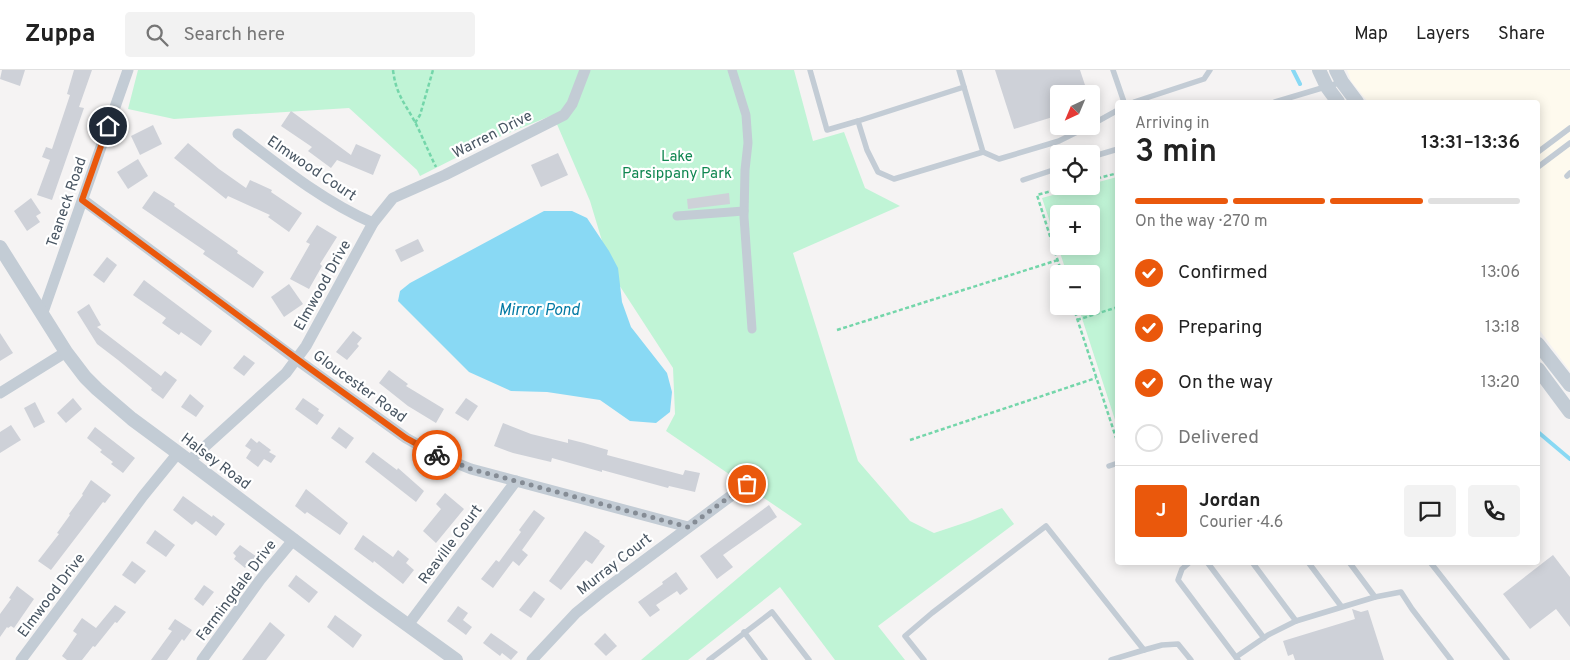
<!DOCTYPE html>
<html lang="en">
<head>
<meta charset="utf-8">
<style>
  body { margin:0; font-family:Overpass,sans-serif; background:#f2f2f2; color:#222; height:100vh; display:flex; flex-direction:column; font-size:19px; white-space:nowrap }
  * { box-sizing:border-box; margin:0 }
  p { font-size:16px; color:#767676 }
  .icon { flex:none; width:28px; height:28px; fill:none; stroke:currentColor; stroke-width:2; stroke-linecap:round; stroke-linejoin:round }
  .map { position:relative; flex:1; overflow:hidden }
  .details { position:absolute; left:1115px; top:30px; width:425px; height:465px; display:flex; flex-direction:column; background:#fff; border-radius:5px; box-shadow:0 2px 12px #0003 }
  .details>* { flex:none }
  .needle { width:32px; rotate:224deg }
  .buttons { position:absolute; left:1050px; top:15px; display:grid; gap:10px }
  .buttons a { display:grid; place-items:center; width:50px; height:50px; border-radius:5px; background:#fff; box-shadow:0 2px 12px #0003; font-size:25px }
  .pin { position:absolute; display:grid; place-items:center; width:42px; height:42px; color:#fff; margin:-21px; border:2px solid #fff; border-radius:50%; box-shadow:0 1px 5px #0007 }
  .courier { position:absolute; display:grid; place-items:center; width:50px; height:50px; margin:-25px; border:4px solid #ea580c; border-radius:50%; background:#fff; color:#222; box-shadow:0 1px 6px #0007 }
  .summary em { font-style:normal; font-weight:600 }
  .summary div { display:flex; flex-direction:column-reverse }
  .summary { display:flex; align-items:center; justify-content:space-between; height:85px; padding:0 20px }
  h1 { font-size:32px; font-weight:600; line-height:38px }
  .bar { display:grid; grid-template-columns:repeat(4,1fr); gap:8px 5px; align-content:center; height:60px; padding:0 20px }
  .bar i { height:6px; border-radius:4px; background:#e0e0e0 }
  .bar .on { background:#ea580c }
  .bar p { grid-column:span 4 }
  .line { display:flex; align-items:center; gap:12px; padding:0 20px; border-top:1px solid #e0e0e0 }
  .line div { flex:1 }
  .round { display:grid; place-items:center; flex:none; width:52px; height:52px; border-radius:5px; background:#f2f2f2 }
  ol { padding:0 20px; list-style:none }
  li { display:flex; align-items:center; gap:15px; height:55px }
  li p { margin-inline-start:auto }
  li .icon { padding:5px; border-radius:50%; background:#ea580c; color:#fff; stroke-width:4 }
  li:last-child { color:#767676 }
  li i { width:28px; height:28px; border:2px solid #e0e0e0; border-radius:50% }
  header { display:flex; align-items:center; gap:30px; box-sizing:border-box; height:70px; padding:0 25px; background:#fff; border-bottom:1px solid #e0e0e0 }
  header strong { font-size:24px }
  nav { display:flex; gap:28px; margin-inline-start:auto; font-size:18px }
  .search { width:350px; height:45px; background:#f2f2f2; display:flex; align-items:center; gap:12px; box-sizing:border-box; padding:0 18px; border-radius:5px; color:#767676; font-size:19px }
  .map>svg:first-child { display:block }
  .commercial { fill:#fefaee }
  .green { fill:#c0f4d6; fill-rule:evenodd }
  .water { fill:#89d9f4 }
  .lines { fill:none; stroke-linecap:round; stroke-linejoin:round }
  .stream { stroke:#89d9f4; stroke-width:4 }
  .building { fill:#ced1d8 }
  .path { stroke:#74d6aa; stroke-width:2.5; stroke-dasharray:4 2.5; stroke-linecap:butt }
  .service { stroke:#c3ccd5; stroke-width:5.5 }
  .pedestrian { stroke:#c3ccd5; stroke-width:9 }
  .minor { stroke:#c3ccd5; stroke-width:11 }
  .tertiary { stroke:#c3ccd5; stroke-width:14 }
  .done { stroke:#858c95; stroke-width:5; stroke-dasharray:0 9 }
  .route { stroke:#ea580c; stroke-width:6 }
  .labels { text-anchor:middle; stroke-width:4.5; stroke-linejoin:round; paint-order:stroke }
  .street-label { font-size:15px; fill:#485562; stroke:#fff }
  .park-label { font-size:15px; fill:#108751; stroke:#fff }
  .water-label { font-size:16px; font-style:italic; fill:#037aa4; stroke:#fff }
</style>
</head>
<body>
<header>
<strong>Zuppa</strong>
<div class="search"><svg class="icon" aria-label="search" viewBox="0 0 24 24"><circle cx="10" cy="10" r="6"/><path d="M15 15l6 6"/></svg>Search here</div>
<nav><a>Map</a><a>Layers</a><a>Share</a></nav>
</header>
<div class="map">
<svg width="1570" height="590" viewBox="0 0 1570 590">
  <rect width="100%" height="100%" fill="#f5f3f3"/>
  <path class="commercial" d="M1347 0H1570V301L1538 258V32H1368L1351 11Z"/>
  <g class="green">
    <path d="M138 0H794L813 71 844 62 865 118 900 136 793 183 858 391 910 451 934 463 970 451 1002 438 1014 454 878 556 905 590H835L780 517 688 590H641L802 454 666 361 675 344 673 298 612 204 590 131 553 45 489 71 420 106 417 100 349 38 174 49 128 39Z"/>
    <path d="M1117 107H1118L1117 356 1078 236H1091V204H1067L1042 128 1085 116H1091V114ZM1059 144H1091V176H1059Z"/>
  </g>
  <path class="water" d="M544 141H572L587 148 609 181 618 198 622 232 631 257 667 303 672 322 670 342 656 353 630 351 600 330 547 322 511 321 469 302 398 231 400 221 410 213Z"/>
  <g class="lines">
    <g class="stream">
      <path d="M1293 0 1300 14"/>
      <path d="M1538 362 1570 389"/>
    </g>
  </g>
  <g class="building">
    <path d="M2 0H25L20 16 0 9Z"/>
    <path d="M74 0H92L79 37 84 38 52 130 37 125 50 90 42 87 46 77 52 79 70 25 67 24Z"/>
    <path d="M995 0H1080L1088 24H1059V45L1014 59Z"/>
    <path d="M291 41 351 85 356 74 381 85 373 105 337 90 331 98 308 81 312 77 281 56Z"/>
    <path d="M153 55 162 74 140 85 131 66Z"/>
    <path d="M188 73 219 99 246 118 250 110 272 120 271 122 302 143 289 162 268 147 270 145 228 126 226 129 174 88Z"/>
    <path d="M558 83 568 105 541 117 531 95Z"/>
    <path d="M138 89 148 106 128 119 117 102Z"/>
    <path d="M154 121 175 134 174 136 238 181 237 183 264 202 253 218 203 184 205 181 142 138Z"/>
    <path d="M729 123 730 134 688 139 687 129Z"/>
    <path d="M31 128 41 143 36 146 40 152 27 161 14 141Z"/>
    <path d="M317 155 337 167 320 194 322 196 309 219 290 209 310 174 306 172Z"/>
    <path d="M418 169 424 181 401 192 395 180Z"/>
    <path d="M107 187 117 195 104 213 93 205Z"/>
    <path d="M144 210 212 261 201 276 181 262 179 265 162 253 166 248 133 225Z"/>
    <path d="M289 214 303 234 284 247 271 227Z"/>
    <path d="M89 234 101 255 97 257 161 306 165 301 177 310 163 329 151 320 152 318 118 290 97 274 77 242Z"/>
    <path d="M353 261 362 268 357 274 359 276 347 290 336 282Z"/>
    <path d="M0 263 13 283 0 291Z"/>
    <path d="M244 285 255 293 244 306 233 298Z"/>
    <path d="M389 300 408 314 406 316 444 339 436 353 408 336 379 313Z"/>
    <path d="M190 324 204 336 196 347 181 337Z"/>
    <path d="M73 328 82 339 66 353 57 343Z"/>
    <path d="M303 328 319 339 318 341 324 345 317 355 295 339Z"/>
    <path d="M466 328 478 336 468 351 455 343Z"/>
    <path d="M35 332 45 352 34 358 24 338Z"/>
    <path d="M503 353 531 364 568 373V369L584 373 608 380 607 385 683 405 685 400 700 403 695 422 669 416 668 418 602 400V402L552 388 551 392 513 383 494 376Z"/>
    <path d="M11 355 21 370 0 383V362Z"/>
    <path d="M95 357 135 388 123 403 111 394 113 392 100 382 102 380 87 368Z"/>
    <path d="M339 357 354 368 346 379 331 368Z"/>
    <path d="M251 368 257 373 259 371 271 380 269 382 276 386 271 393 264 389 258 397 246 388 251 380 245 376Z"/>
    <path d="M373 382 397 400 398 398 424 421 416 432 365 392Z"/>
    <path d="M91 410 111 425 105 433 103 432 51 500 38 491 59 464 57 463 70 445 69 444 83 425 82 424Z"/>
    <path d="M306 419 348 453 340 465 307 442 305 444 295 436Z"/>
    <path d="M445 423 464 439 436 473 423 461 441 439 436 434Z"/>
    <path d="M183 426 212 447 213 445 225 454 216 466 196 451 192 455 173 440Z"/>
    <path d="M769 435 777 447 723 485 733 497 717 509 700 486Z"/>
    <path d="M534 440 545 448 522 480 528 485 519 496 513 491 493 518 481 509 496 490 499 492 521 462 519 460Z"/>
    <path d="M155 460 175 475 166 487 146 473Z"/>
    <path d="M585 461 600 471 599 472 605 476 592 494 586 490 561 520 549 511Z"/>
    <path d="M363 465 393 487 398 480 409 489 406 493 414 500 403 514 374 491 373 493 354 479Z"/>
    <path d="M240 475 257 487 250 496 248 494 245 498 234 489 236 486 233 483Z"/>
    <path d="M1553 485 1570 507V557L1556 539 1530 559 1503 524Z"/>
    <path d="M132 491 146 501 135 514 122 505Z"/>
    <path d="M676 502 688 519 680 525 677 521 656 535 660 540 650 547 638 532 663 514 662 512Z"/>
    <path d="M296 505 318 522 309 533 288 516Z"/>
    <path d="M204 515 214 522 203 536 194 529Z"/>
    <path d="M17 516 34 529 14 558 11 556 8 558 7 557 0 567V544L11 529 9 528Z"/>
    <path d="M534 521 545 529 531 548 519 540Z"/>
    <path d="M115 535 126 542 117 553 115 552 95 577 93 576 82 590H67L62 586 77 564 73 561 82 548 96 558Z"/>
    <path d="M458 536 468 543 463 550 472 557 466 565 447 551Z"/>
    <path d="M1352 539 1361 542 1368 540 1384 590H1295L1293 584 1288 586 1283 571 1355 549Z"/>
    <path d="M335 545 362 565 353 578 327 557Z"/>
    <path d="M175 549 192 560 184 571 182 569 167 590H151L172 561 168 559Z"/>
    <path d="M270 552 285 565 266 590H242Z"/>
    <path d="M491 563 518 582 511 590 502 583 500 586 483 573Z"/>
    <path d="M605 563 617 576 606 586 594 574Z"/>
  </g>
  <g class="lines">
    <g class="path">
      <path d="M393 0C396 25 405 33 416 54 423 68 429 83 436 97"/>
      <path d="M415 53 420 45 433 0"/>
      <path d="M1091 110 1118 103"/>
      <path d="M1062 204 1037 125 1070 116"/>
      <path d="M1073 236 1118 374"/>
      <path d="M1077 250 1118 237"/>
      <path d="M837 260 1058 190"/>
      <path d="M910 370 1096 308"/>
    </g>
    <g class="service">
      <path d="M810 0 827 60 858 51 867 80 878 102 894 109 983 82 999 89 1059 71 1089 56"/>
      <path d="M959 0 983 82"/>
      <path d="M1113 0 1124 32"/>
      <path d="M1134 32 1204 9 1210 0"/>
      <path d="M1275 32 1342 12"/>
      <path d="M858 51 964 17"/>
      <path d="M1091 55 1118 40"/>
      <path d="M1538 82 1570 58"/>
      <path d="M1091 87 1118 79"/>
      <path d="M1538 97 1570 73"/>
      <path d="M1567 106 1570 103"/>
      <path d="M1023 110 1059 98"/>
      <path d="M1109 396 1118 393"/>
      <path d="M1190 492 1182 499 1178 510 1238 590"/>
      <path d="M1207 492 1264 568"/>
      <path d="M1252 492 1296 551"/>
      <path d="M1308 492 1341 536"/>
      <path d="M1349 492 1375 527 1401 522 1412 539 1451 590"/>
      <path d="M1430 492 1507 590"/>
      <path d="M744 562 765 590"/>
      <path d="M1236 587 1268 565 1296 551 1375 527"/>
      <path d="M709 590 772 542 809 590"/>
      <path d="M924 590 905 566 932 543 1046 456 1144 580 1162 575 1178 574 1191 590"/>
      <path d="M1111 590 1144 580"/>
    </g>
    <g class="pedestrian">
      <path d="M732 0 746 45 748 73 745 100 744 147 752 259"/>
      <path d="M677 146 744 141"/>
    </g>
    <g class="minor">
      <path d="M238 64C281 97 323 131 373 153"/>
      <path d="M83 130 296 289 406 368 436 385 471 399 688 457"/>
      <path d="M42 245 128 0"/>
      <path d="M0 323 66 282"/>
      <path d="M189 391 286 303 306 276 373 153 393 128 445 105 564 45 572 34 585 0"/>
      <path d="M408 555 516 411"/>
      <path d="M21 590 143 426 178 383"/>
      <path d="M202 590 260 510 294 469"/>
      <path d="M532 590 576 543 603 521 747 414"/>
    </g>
    <g class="tertiary">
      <path d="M1319 0 1327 17 1338 32"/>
      <path d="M1336 0 1342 12 1357 32"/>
      <path d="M0 177 66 282 85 307 97 319 132 349 178 383 373 530 456 590"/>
      <path d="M1538 274 1570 315"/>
      <path d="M1538 299 1570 342"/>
    </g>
  </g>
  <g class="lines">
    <path class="done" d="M437 385 471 399 688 457 747 414"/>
    <path class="route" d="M108 56 82 130 312 300 406 368 437 385"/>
  </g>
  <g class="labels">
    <g class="street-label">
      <text transform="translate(492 64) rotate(-27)" y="5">Warren Drive</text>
      <text transform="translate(312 98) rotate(34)" y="5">Elmwood Court</text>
      <text transform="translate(66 132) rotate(-71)" y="5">Teaneck Road</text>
      <text transform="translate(322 215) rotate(-61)" y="5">Elmwood Drive</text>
      <text transform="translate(360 316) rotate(36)" y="5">Gloucester Road</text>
      <text transform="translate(216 391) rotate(37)" y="5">Halsey Road</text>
      <text transform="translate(450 474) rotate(-53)" y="5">Reaville Court</text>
      <text transform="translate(614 494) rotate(-38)" y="5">Murray Court</text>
      <text transform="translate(236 520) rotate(-53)" y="5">Farmingdale Drive</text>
      <text transform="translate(51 525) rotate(-53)" y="5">Elmwood Drive</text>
    </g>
    <g class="park-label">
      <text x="677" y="91">Lake<tspan x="677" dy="17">Parsippany Park</tspan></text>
    </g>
    <g class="water-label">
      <text x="539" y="245">Mirror Pond</text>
    </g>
  </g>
</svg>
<div class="buttons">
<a><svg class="needle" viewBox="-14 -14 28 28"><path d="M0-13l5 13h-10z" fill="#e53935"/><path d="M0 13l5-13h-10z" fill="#767676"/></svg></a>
<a><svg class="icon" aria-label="locate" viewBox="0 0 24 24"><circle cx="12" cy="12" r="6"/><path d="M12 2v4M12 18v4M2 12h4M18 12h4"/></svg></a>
<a>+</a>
<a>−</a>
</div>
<div class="pin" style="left:747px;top:414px;background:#ea580c"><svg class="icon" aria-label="bag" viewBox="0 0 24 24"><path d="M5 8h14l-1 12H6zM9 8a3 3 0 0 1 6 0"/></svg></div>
<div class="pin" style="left:108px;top:56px;background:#1f2937"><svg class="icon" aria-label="home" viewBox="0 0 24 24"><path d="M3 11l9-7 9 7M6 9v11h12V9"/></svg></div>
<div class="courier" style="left:437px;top:385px"><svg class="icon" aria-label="bike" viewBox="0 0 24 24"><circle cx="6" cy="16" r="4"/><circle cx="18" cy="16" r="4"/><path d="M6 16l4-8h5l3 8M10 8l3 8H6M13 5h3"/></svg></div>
<section class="details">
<div class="summary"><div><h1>3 min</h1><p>Arriving in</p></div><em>13:31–13:36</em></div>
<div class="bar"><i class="on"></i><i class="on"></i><i class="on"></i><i></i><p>On the way · 270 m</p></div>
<ol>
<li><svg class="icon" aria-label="check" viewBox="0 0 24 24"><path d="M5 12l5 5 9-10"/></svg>Confirmed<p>13:06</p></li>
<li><svg class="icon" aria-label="check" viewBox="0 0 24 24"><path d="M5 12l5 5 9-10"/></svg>Preparing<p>13:18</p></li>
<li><svg class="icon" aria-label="check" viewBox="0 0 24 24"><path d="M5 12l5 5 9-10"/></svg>On the way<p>13:20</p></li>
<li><i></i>Delivered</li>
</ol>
<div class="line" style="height:90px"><b class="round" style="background:#ea580c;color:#fff">J</b><div><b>Jordan</b><p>Courier · 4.6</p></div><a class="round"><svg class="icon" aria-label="chat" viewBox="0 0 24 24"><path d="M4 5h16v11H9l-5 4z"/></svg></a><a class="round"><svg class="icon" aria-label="phone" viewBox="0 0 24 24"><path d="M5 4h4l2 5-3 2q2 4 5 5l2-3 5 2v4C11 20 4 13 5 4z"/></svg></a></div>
</section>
</div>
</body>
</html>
